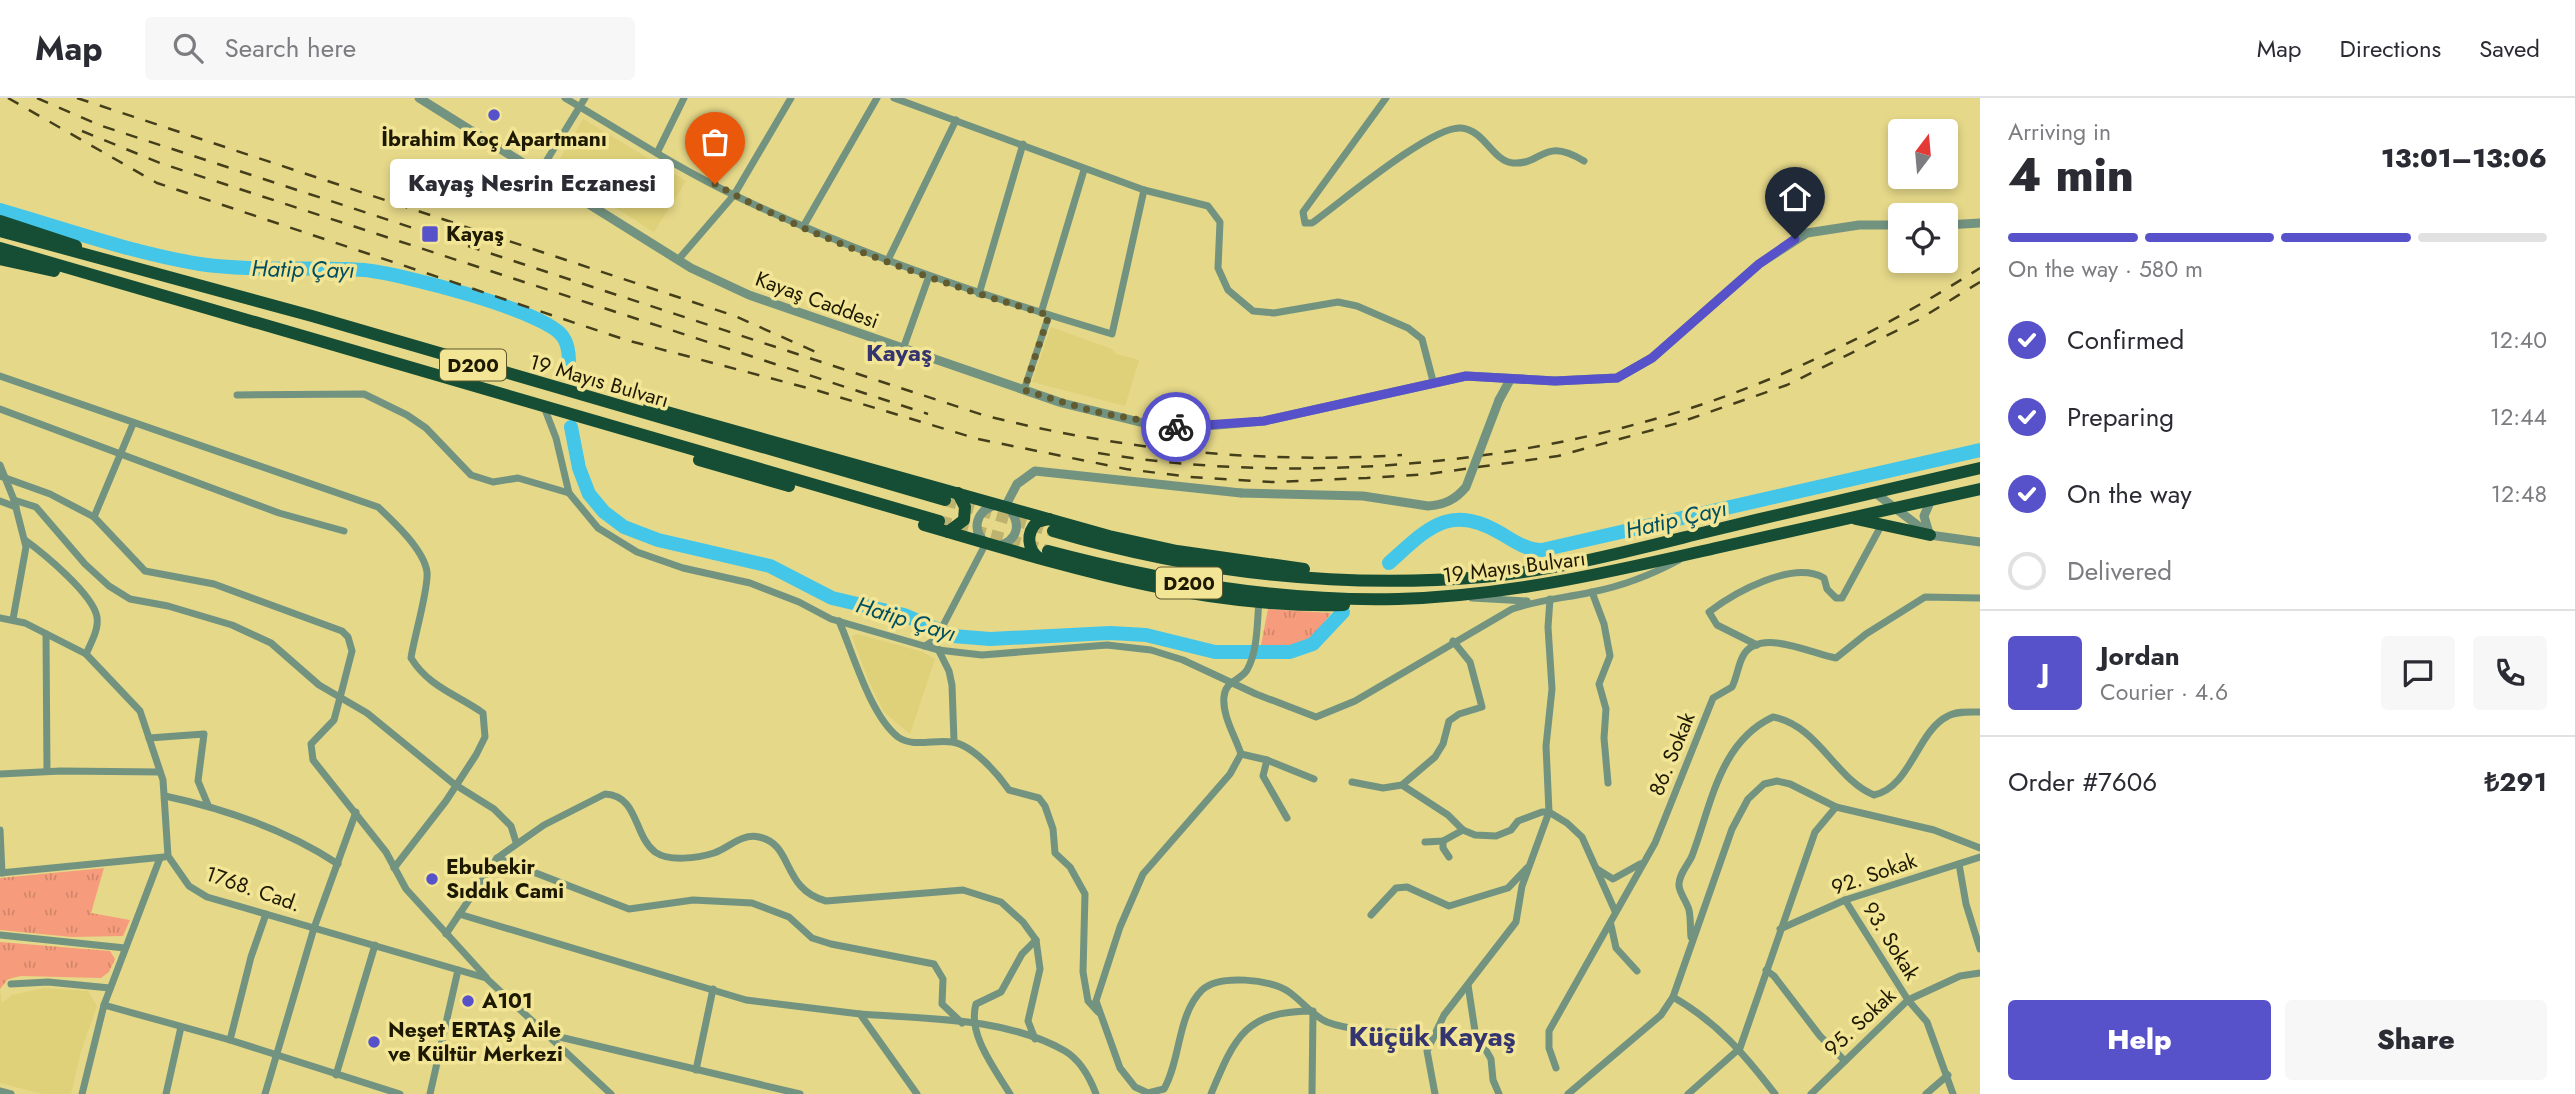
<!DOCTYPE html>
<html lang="en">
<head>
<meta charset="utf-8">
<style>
  body { margin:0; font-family:Jost,sans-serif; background:#f7f7f7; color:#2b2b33; height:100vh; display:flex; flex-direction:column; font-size:26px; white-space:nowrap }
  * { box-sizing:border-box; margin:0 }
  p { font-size:23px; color:#7c7c81 }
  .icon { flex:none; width:38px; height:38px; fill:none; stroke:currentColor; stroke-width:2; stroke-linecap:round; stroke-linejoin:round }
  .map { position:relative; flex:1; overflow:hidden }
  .panel { display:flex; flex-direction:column; background:#fff; width:595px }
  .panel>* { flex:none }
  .needle { width:46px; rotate:16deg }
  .buttons { position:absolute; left:1888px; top:21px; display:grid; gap:14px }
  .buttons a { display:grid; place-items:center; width:70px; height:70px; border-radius:7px; background:#fff; box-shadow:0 4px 10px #0003; font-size:35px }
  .pin { position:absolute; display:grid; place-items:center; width:60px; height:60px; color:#fff; margin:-72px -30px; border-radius:50% 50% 50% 0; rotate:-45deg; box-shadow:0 0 7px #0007 }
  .pin .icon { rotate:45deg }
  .courier { position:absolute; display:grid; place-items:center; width:70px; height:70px; margin:-35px; border:5px solid #5852ca; border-radius:50%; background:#fff; color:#222; box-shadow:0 2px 9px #0007 }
  .bubble { position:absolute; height:49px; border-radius:7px; background:#fff; box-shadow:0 4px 10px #0003; font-size:23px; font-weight:800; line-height:49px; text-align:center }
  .headline em { font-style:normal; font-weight:800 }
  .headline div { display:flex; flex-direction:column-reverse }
  .headline { display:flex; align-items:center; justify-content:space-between; height:119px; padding:0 28px }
  h1 { font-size:46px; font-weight:800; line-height:52px }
  .bar { display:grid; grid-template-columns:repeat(4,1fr); gap:10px 7px; align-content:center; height:84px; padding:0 28px }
  .bar i { height:9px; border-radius:5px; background:#e1e1e2 }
  .bar .on { background:#5852ca }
  .bar p { grid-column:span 4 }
  .line { display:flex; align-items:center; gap:18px; padding:0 28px; border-top:2px solid #e1e1e2 }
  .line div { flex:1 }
  .round { display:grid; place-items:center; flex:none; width:74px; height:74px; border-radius:7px; background:#f7f7f7 }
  ol { padding:0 28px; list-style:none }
  li { display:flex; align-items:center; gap:21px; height:77px }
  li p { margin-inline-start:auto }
  li .icon { padding:7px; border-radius:50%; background:#5852ca; color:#fff; stroke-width:4 }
  li:last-child { color:#7c7c81 }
  li i { width:38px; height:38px; border:4px solid #e1e1e2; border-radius:50% }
  .primary-button { display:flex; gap:14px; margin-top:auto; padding:14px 28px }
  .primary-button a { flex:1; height:80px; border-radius:7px; background:#5852ca; color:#fff; font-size:28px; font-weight:800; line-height:80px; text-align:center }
  .primary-button a+a { background:#f7f7f7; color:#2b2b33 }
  header { display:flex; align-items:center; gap:42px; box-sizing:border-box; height:98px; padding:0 35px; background:#fff; border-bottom:2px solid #e1e1e2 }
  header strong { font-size:33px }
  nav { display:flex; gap:38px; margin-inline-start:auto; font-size:24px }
  .search { width:490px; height:63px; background:#f7f7f7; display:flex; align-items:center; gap:18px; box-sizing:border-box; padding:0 24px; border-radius:7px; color:#7c7c81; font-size:26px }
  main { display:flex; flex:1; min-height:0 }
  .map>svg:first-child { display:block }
  .built { fill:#dfd179 }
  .grass { fill:url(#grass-tufts) }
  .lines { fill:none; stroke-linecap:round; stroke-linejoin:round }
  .river { stroke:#44c6e9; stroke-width:14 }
  .trunk-tunnel { stroke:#bdb26e; stroke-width:12; stroke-dasharray:12 6; stroke-linecap:butt }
  .minor { stroke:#739381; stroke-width:7 }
  .tertiary { stroke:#739381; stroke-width:9 }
  .trunk { stroke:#164e35; stroke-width:12 }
  .rail { stroke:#453e1b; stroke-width:2.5; stroke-dasharray:12 12; stroke-linecap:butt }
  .tertiary-bridge { stroke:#739381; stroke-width:9 }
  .done { stroke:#635b30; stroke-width:7; stroke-dasharray:0 12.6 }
  .route { stroke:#5852ca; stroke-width:9 }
  .poi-dot { fill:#5852ca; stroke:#f2e596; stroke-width:2.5 }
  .labels { text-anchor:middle; stroke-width:7; stroke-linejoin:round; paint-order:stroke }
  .shield { fill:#f2e596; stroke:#5d562d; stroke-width:2 }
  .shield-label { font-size:19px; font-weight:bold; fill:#1d1800 }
  .poi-label { font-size:21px; font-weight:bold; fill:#1d1800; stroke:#f2e596; text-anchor:start }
  .street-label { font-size:21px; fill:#1d1800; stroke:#f2e596 }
  .water-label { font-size:23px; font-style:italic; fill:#004f61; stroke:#f2e596 }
  .quarter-label { font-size:24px; font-weight:bold; fill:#343470; stroke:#f2e596 }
  .district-label { font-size:28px; font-weight:bold; fill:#343470; stroke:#f2e596 }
</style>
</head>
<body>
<header>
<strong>Map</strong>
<div class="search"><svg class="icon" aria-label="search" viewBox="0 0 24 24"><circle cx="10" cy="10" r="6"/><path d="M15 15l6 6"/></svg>Search here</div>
<nav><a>Map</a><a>Directions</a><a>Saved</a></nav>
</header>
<main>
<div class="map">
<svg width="1980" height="996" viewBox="0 0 1980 996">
  <defs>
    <pattern id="grass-tufts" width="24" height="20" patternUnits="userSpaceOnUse" patternTransform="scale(1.75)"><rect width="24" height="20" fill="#f69c7c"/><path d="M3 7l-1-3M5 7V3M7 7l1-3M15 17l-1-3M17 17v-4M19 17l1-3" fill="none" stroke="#d28669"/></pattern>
  </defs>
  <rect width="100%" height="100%" fill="#e5d889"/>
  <g class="built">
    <path d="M583 21 686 83 654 134 554 71Z"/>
    <path d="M1051 229 1112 251 1116 256 1139 262 1125 308 1032 284Z"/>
    <path d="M858 536 923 554 935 561 910 636 884 614 869 584 852 538Z"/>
    <path d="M44 890 88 893 97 908 81 953 71 996H42L0 985V892L2 905 12 897Z"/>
  </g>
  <g class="grass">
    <path d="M1268 511 1331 515C1305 550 1303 551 1260 552Z"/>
    <path d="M104 770 91 815 130 822 123 838 72 839 0 832V780Z"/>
    <path d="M0 844 110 853 115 861 109 874 101 880 21 878 8 881 0 891Z"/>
  </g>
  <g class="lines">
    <g class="river">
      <path d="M0 112C65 131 133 155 200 166 255 174 310 168 364 172 398 175 547 213 563 239 570 249 569 264 569 276"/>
      <path d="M571 329 579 370 589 396 604 414 624 429 658 442 770 468 832 500 904 517 953 538 990 541 1110 535 1146 537 1215 554H1290L1313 546 1343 514"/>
      <path d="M1389 465C1428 430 1450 404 1502 436 1515 444 1527 452 1542 452L1980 352"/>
    </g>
    <g class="trunk-tunnel">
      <path d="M945 402 1053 433"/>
      <path d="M939 423 1048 453"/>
    </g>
    <g class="minor">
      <path d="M565 0C621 33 677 70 736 98 857 156 984 198 1112 236L1144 92"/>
      <path d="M894 0 1144 92 1208 108 1220 124 1218 170 1228 192 1253 213 1274 215 1338 204 1357 208 1408 230 1422 241 1433 283"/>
      <path d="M1386 0 1303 114 1305 125H1312C1340 105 1432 27 1461 30 1485 32 1492 63 1513 65 1543 67 1543 38 1584 63"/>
      <path d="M657 55 684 0"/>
      <path d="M539 75 585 0"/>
      <path d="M803 129 877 0"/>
      <path d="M678 162 734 97 791 0"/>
      <path d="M888 162 956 22"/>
      <path d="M979 196 1023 46"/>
      <path d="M1041 215 1084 72"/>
      <path d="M903 251 929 178"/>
      <path d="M0 278 378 409C394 424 424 452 427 474 429 490 414 539 411 560 429 589 456 596 483 615L485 639 476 657 446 703 394 770"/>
      <path d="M1024 292 1049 217"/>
      <path d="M237 297 364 296 407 317 426 330 471 377 493 384 518 380 569 395"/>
      <path d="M544 309 556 340 569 395 598 430 637 454 683 470 750 485 799 504 831 521 938 552 982 557 1107 547 1151 552 1183 562 1256 596 1316 619 1355 603 1512 511C1538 502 1565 500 1592 494 1623 488 1651 477 1679 462"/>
      <path d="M0 311 279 415 344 433"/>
      <path d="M0 367 14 402 26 449 13 521"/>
      <path d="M0 378 50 396 94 419 145 473 214 486 342 533 348 539 352 553 342 592 334 622 311 646 313 662 386 754 406 791 486 879"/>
      <path d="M14 402 36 409 85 466 109 488 130 501 168 508 232 527 271 545 319 587 367 615 454 686 494 711 511 728 516 744"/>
      <path d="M0 403 16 409"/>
      <path d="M94 419 133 326"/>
      <path d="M25 442C43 455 93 496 97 519 99 531 91 545 86 556"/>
      <path d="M1592 494 1604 526 1610 558 1599 586 1606 611 1604 640 1608 685"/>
      <path d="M1472 500 1527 503"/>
      <path d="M1259 503C1257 524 1258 553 1247 572 1240 583 1225 583 1224 599 1222 617 1235 638 1241 656L1230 676 1143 776 1120 829 1096 903 1120 970 1135 989 1148 995 1164 991C1181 961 1177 917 1202 892 1219 876 1271 881 1289 894 1302 903 1313 918 1327 924 1356 935 1401 933 1434 938"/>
      <path d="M0 520 25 525 86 556 140 613 163 682 168 758 189 788 207 799 486 880 611 996"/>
      <path d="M839 523C853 555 870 617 898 639 913 650 935 641 952 644 973 647 998 676 1009 692L1039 700 1045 708 1053 731 1055 755 1070 769 1085 796 1083 874 1088 903 1098 914"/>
      <path d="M46 536 47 673"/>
      <path d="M1757 547 1717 527 1709 514C1735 494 1793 462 1824 480L1827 491 1836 500H1842L1881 428"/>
      <path d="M925 548 936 541 986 445"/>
      <path d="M937 549 949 573 952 587 954 643"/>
      <path d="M149 640 204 636 198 683 208 707"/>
      <path d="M1241 656 1267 662 1314 681"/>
      <path d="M1267 662 1263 678 1287 720"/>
      <path d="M0 676 61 673 160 674"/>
      <path d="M1352 684 1383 690 1402 687 1435 659 1443 646 1449 623 1459 616 1482 609 1470 564 1453 543"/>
      <path d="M1402 687 1448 717 1463 732 1475 737 1496 738 1511 732 1518 723 1542 714H1549L1567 725 1582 739 1615 813"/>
      <path d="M165 698C226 711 286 732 338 766"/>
      <path d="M0 732 2 775"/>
      <path d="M1443 743V750L1449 759"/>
      <path d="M1425 744 1443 743 1463 732"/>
      <path d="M497 760 629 811 693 802 752 805 789 819 812 840 831 846 934 866 943 881 942 906 962 925"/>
      <path d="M1959 766 1966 806 1980 851"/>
      <path d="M1597 771 1613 781 1640 766"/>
      <path d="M0 775 164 759"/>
      <path d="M1845 802 1908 902 1927 924 1953 996"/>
      <path d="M459 816 746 902 860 916 917 996"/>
      <path d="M1371 817 1396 790 1407 789 1449 808 1508 790 1527 770"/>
      <path d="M1611 827 1616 850 1637 873"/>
      <path d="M1780 831 1845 802 1980 759"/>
      <path d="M446 836 497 760 544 727 605 696C639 698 633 737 655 754 669 764 698 760 714 755 729 750 741 735 759 739 794 746 781 791 826 803L963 792 1001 804 1023 824 1036 842 1040 871 1028 923 1035 941"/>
      <path d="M0 837 125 850"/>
      <path d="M1691 839C1690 831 1691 821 1689 812 1687 804 1680 796 1679 788 1678 777 1688 767 1692 758 1711 708 1719 644 1773 619 1818 627 1836 682 1874 697 1911 689 1917 633 1948 618 1957 613 1969 614 1980 614"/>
      <path d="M1766 872 1774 878 1820 938 1845 963"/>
      <path d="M11 886 48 884 110 890"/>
      <path d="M1468 887 1475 933 1491 961 1493 982 1499 996"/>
      <path d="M1673 899C1717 924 1745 957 1775 996"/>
      <path d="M104 907 230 942 400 996"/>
      <path d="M860 916C926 921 1006 919 1065 953 1080 962 1090 980 1096 996"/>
      <path d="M547 936 800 996"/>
      <path d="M230 942 251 859 266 816"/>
      <path d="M1556 970 1549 950V933L1655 745 1713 600 1732 589C1737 579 1738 567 1743 558 1759 528 1814 557 1836 560L1866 536 1925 499 1980 500"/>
      <path d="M696 972 713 891"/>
      <path d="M336 977 375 847"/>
      <path d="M0 993 11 996"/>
      <path d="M82 996 104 907 160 760"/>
      <path d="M166 996 181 929"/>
      <path d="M265 996 314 830 356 714"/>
      <path d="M430 996 458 872"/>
      <path d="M1010 996C995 971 967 936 976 906L1001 894 1022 856 1036 842"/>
      <path d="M1211 996C1235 939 1245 913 1313 913L1312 996"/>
      <path d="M1435 996 1427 953 1444 917 1516 824 1522 788 1549 714 1546 648 1552 591 1548 529 1550 501"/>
      <path d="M1568 996 1661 917 1673 899 1732 731 1748 701 1764 686 1777 683 1790 686 1836 709 1934 732 1980 750"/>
      <path d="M1688 996 1740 950 1815 734 1836 709"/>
      <path d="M1811 996 1908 902 1960 878 1980 875"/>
      <path d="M1926 996 1948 977"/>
    </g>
    <g class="tertiary">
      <path d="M419 0 691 170 749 197 1062 305 1156 328 1182 330 1264 323 1466 278 1555 283 1617 280 1652 260 1759 166 1807 135 1859 127H1900"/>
      <path d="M1946 127 1980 125"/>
      <path d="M1499 302 1510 282"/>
      <path d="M1874 394 1929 436"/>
      <path d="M1005 409 1017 386 1035 373 1241 395"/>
      <path d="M1929 435 1924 418 1931 402"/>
      <path d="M1930 437 1980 444"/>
      <path d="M986 445C970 431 977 412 996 407"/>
      <path d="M999 448C1019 441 1021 426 1009 410"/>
    </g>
    <g class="trunk">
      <path d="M0 123 76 148"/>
      <path d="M0 133 312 218 945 402"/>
      <path d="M0 150 939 423"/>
      <path d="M0 161 54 173"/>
      <path d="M649 309 1109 438 1177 453 1304 471"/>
      <path d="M699 362 789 388"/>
      <path d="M1856 421 1930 437"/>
      <path d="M924 427C1062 467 1199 511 1344 507"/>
      <path d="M1053 433C1192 474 1338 491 1483 479 1558 472 1633 452 1706 434 1797 412 1888 391 1980 370"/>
      <path d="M948 434 964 422 965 409 958 395"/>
      <path d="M1048 453C1162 483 1279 504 1398 501 1508 498 1610 474 1716 450 1804 430 1892 411 1980 391"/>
      <path d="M1039 460C1027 451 1026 435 1037 424L1049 421"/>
    </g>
    <g class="rail">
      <path d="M8 0 157 85 626 242 819 293 978 341 1126 371 1190 379 1272 384 1367 380 1428 376 1558 358 1678 325 1787 287 1918 222 1980 184"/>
      <path d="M37 0 99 27 983 317C1120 352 1261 366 1402 357"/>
      <path d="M77 0 735 218 818 255"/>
      <path d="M82 33 160 65 928 316"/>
      <path d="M1098 355C1318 391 1579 364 1784 275 1853 245 1917 210 1980 170"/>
    </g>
    <path class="tertiary-bridge" d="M1241 395 1363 398 1428 408C1444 407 1455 402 1466 389L1499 302"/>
  </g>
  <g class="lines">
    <path class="done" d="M715 86C813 141 941 186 1049 217L1024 292 1092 313 1176 329"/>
    <path class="route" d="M1176 329 1264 323 1466 278 1555 283 1617 280 1652 260 1759 166 1795 141"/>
  </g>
  <g class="poi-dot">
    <circle cx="494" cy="17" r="7"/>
    <rect x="421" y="127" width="18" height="18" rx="3.5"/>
    <circle cx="432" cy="781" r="7"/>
    <circle cx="468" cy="903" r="7"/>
    <circle cx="374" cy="944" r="7"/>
  </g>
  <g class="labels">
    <g class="shield">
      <rect x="440" y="251.5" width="66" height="31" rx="5"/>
      <rect x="1156" y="469.5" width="66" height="31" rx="5"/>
    </g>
    <g class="shield-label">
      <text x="473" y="274">D200</text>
      <text x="1189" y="492">D200</text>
    </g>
    <g class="poi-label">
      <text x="494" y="48" text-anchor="middle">İbrahim Koç Apartmanı</text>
      <text x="446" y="143">Kayaş</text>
      <text x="446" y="776">Ebubekir<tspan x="446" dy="24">Sıddık Cami</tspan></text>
      <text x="482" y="910">A101</text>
      <text x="388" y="939">Neşet ERTAŞ Aile<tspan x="388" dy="24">ve Kültür Merkezi</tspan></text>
    </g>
    <g class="street-label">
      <text transform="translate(817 202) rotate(20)" y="7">Kayaş Caddesi</text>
      <text transform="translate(599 283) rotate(16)" y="7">19 Mayıs Bulvarı</text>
      <text transform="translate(1514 469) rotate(-7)" y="7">19 Mayıs Bulvarı</text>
      <text transform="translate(1672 656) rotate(-68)" y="7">86. Sokak</text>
      <text transform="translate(1874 776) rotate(-19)" y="7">92. Sokak</text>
      <text transform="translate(253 791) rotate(19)" y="7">1768. Cad.</text>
      <text transform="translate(1891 843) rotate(58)" y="7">93. Sokak</text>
      <text transform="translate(1860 924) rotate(-43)" y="7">95. Sokak</text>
    </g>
    <g class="water-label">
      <text transform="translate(303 171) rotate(1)" y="8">Hatip Çayı</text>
      <text transform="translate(1676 421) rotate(-13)" y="8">Hatip Çayı</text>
      <text transform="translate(906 521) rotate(17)" y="8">Hatip Çayı</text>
    </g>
    <g class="quarter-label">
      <text x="899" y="263">Kayaş</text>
    </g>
    <g class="district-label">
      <text x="1432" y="948">Küçük Kayaş</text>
    </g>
  </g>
</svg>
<div class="buttons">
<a><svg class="needle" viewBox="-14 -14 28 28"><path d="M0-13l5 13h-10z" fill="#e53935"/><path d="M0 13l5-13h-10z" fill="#7c7c81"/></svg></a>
<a><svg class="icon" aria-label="locate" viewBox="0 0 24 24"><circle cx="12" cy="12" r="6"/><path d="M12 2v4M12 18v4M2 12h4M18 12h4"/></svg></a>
</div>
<div class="pin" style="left:715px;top:86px;background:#ea580c"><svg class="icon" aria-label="bag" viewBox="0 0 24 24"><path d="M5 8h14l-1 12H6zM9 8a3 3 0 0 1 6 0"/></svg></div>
<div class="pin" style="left:1795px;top:141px;background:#1f2937"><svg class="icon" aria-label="home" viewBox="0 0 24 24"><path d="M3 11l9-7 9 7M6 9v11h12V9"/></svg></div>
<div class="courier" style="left:1176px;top:329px"><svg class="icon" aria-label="bike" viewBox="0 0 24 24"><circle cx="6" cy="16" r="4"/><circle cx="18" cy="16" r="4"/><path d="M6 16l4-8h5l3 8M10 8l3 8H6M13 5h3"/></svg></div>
<div class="bubble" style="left:390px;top:61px;width:284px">Kayaş Nesrin Eczanesi</div>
</div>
<section class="panel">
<div class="headline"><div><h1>4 min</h1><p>Arriving in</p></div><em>13:01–13:06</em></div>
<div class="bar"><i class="on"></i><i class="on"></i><i class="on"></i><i></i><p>On the way · 580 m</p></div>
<ol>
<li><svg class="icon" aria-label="check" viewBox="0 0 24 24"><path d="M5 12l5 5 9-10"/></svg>Confirmed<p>12:40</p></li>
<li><svg class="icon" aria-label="check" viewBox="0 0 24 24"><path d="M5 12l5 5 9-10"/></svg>Preparing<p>12:44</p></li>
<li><svg class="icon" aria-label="check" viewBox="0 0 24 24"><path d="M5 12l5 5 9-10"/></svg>On the way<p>12:48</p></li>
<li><i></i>Delivered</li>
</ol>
<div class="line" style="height:126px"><b class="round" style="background:#5852ca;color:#fff">J</b><div><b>Jordan</b><p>Courier · 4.6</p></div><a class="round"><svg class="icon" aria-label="chat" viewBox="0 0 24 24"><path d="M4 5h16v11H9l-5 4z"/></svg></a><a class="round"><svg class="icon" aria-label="phone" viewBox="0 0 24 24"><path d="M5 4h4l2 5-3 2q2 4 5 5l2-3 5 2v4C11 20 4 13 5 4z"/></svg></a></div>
<div class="line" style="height:91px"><div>Order #7606</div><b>₺291</b></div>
<div class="primary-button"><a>Help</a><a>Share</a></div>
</section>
</main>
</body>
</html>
